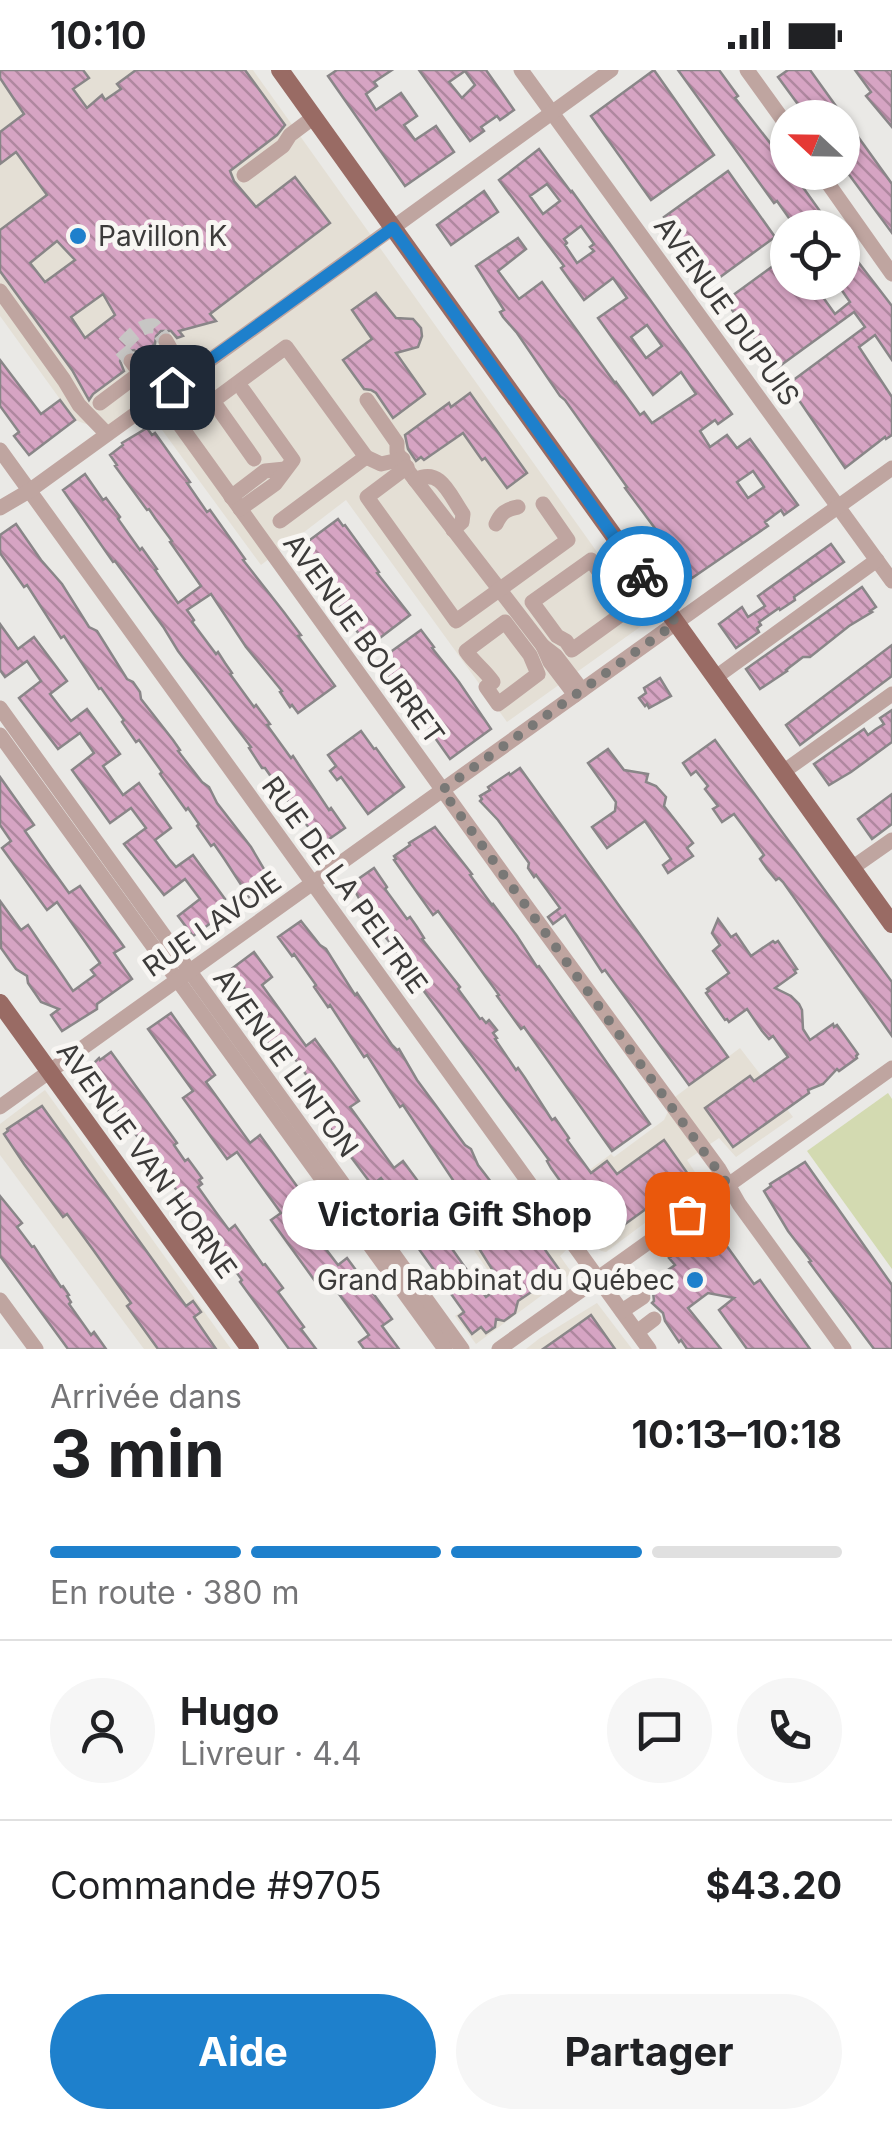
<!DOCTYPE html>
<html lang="fr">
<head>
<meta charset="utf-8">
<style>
  body { margin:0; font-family:Inter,sans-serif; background:#f6f6f6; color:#202124; height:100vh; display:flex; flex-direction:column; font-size:38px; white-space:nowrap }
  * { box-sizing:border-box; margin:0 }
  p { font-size:32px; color:#757577 }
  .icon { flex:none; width:55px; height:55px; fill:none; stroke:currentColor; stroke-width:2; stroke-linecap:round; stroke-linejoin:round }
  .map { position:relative; height:1279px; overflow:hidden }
  .panel { display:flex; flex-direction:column; background:#fff; flex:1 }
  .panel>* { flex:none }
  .needle { width:65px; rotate:292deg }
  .buttons { position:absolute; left:770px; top:30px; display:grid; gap:20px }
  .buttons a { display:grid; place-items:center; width:90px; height:90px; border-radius:50%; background:#fff; box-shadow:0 2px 8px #0004; font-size:50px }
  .pin { position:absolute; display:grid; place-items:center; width:85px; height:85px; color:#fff; margin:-42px; border-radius:20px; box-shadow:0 5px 15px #0006 }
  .courier { position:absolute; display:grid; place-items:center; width:100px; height:100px; margin:-50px; border:8px solid #1e80cc; border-radius:50%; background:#fff; color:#222; box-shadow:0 2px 12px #0007 }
  .bubble { position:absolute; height:70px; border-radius:35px; background:#fff; box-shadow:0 2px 8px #0004; font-size:32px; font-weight:700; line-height:70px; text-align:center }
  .head em { font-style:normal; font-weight:700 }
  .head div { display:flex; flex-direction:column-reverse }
  .head { display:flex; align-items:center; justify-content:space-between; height:170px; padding:0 50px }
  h1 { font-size:65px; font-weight:700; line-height:75px }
  .bar { display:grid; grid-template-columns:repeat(4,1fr); gap:15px 10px; align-content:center; height:120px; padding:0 50px }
  .bar i { height:12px; border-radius:8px; background:#e0e0e0 }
  .bar .active { background:#1e80cc }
  .bar p { grid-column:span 4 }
  .line { display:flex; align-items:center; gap:25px; padding:0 50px; border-top:2px solid #e0e0e0 }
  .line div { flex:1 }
  .round { display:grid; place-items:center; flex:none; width:105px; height:105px; border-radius:52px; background:#f6f6f6 }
  .action { display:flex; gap:20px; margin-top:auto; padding:20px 50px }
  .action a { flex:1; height:115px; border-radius:60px; background:#1e80cc; color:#fff; font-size:40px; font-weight:700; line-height:115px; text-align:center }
  .action a+a { background:#f6f6f6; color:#202124 }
  .status { display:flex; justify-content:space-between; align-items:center; height:70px; padding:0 50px; background:#fff; direction:ltr }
  .status svg { height:28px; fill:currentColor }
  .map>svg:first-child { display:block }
  .built { fill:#e4dfd5 }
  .garden { fill:#d3dab1 }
  .building { fill:url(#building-back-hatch); stroke:#898688; stroke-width:2.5; fill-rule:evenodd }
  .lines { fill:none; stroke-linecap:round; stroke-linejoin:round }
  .minor-tunnel { stroke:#c7c6c4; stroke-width:15; stroke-dasharray:15 8; stroke-linecap:butt }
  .minor { stroke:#bfa5a0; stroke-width:15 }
  .major { stroke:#996b64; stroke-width:18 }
  .done { stroke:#797876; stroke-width:10; stroke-dasharray:0 18 }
  .route { stroke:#1e80cc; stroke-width:12 }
  .poi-dot { fill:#1e80cc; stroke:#f8f6f3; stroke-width:4 }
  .labels { text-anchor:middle; stroke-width:10; stroke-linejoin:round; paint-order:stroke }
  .poi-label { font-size:28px; fill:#3c3b3a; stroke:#f8f6f3; text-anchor:start }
  .street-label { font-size:28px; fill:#3c3b3a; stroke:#f8f6f3 }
</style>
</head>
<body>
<div class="status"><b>10:10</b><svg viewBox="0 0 49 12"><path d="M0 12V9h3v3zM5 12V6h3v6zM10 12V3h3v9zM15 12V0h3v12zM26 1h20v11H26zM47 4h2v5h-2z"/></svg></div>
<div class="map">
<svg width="892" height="1279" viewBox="0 0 892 1279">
  <defs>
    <pattern id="building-back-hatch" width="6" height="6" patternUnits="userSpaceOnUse" patternTransform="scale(2.5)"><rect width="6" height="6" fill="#d6a4c3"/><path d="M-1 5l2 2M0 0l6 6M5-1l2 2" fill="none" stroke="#af879f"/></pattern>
  </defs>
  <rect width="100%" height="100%" fill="#eae9e6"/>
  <g class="built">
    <path d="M0 0H253L647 552 507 652 346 430 261 495 154 349 94 357 75 350 0 246Z"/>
    <path d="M740 978 793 1047 736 1087 719 1068 687 1090 701 1111 606 1182 601 1181 585 1162 560 1186 572 1203 476 1274 455 1246 498 1215 473 1179 531 1139 557 1124 611 1084 614 1087 664 1050 675 1027Z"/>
    <path d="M45 1020 231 1279H144L0 1085V1054Z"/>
    <path d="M597 1233 632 1279H526L540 1268Z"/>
  </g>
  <path class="garden" d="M888 1023 892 1029V1199L807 1081Z"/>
  <g class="building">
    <path d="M0 0H83L89 8 73 19 87 38 102 25 105 30 121 19 117 14 136 0H245L285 55 277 65 230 101 234 111 256 137 295 107 330 153 210 244 216 251 179 261 183 266 177 268 171 261H161L156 266 155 274 140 284 134 280 125 282 120 291 124 301 93 324 89 330 72 300 0 201V160L47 125 16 82 0 94V62L24 44 0 8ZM57 171 75 190 45 212 30 193ZM103 224 115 245 85 268 71 247Z"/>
    <path d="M337 0H392L374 12 377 16 366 24 376 40 401 23 417 46 404 55 415 70 436 56 454 82 405 116 328 6Z"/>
    <path d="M419 0H486L514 40 500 50 497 46 481 57 484 61 470 71ZM465 1 475 15 462 28 449 12Z"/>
    <path d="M654 0 714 85 651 130 591 46Z"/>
    <path d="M678 0H719L738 26 735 28 788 96V102H792L832 158H796L777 131 774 133Z"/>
    <path d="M788 0H810L892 114V163L842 95V48H808L778 7Z"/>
    <path d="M855 0H892V57L866 26 871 22Z"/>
    <path d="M539 79 571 122 572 121 732 344 718 354 715 350 700 361 710 377 727 365 737 378 750 369 798 435 784 445 781 440 765 452 768 456 692 508 625 418 627 417 565 330 560 326 517 263 503 247 500 242 504 240 476 196 518 168 526 179 498 201 519 229 542 212 615 313 616 312 640 345 644 342 652 353 696 324 681 302 653 325 598 248 627 228 613 208 584 230 561 198 564 196 499 110ZM547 114 560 131 543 144 530 126ZM581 156 594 174 590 177 594 181 577 193 565 175 567 173 564 169ZM647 255 662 276 646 288 631 267ZM753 401 764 417 748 428 737 412Z"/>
    <path d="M728 101 775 167 712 213 664 147Z"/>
    <path d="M484 121 498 142 451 175 437 155Z"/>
    <path d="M842 171 892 236V290L875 265 859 277 892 327V365L886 369 885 367 845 398 788 314 865 257 854 242 777 298 725 231 788 185V212H812L835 244 850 232 836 212H842Z"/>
    <path d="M376 223 396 248 413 249 421 258 422 266 418 277 396 283 425 324 393 348 376 323 371 320 364 319 343 290 372 269 352 240Z"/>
    <path d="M0 290 41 344 60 330 75 350 29 385 14 366 19 362 0 336Z"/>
    <path d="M470 323 527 403 507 418 485 388 482 390 463 363 424 390 421 387 416 391 408 379 405 365 449 333 451 337Z"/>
    <path d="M147 358 152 365 155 363 190 412 187 413 207 442 210 440 245 489 243 490 283 541 301 565 298 566 335 616 298 643 292 635 290 637 280 622 282 621 246 577 211 524 187 540 194 550 192 552 216 584 218 582 225 593 232 603 230 604 254 637 256 635 270 654 267 655 291 688 293 686 329 740 331 738 345 758 322 774 302 749 301 750 265 698H262L249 678 251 677 178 581 164 558 115 491 113 492 63 420 85 404 103 430 106 428 120 447 118 449 140 480 142 478 157 499 155 500 178 533 201 516 170 472 172 471 155 448 149 439 147 440 115 396 117 395 110 385 123 375 122 373Z"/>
    <path d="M338 449 343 456 345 455 379 502 377 503 410 545 368 577 299 478Z"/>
    <path d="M16 454 41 490 62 514 89 557 97 561 127 609 133 612 140 622 141 629 173 670 180 680 178 681 202 712 209 717 217 733 251 777 271 811 249 827 225 790 214 774 211 776 197 756 199 754 188 738 186 740 160 704 162 702 139 670 136 672 122 652 124 650 101 618 99 619 64 566 61 568 27 515 24 517 0 483V465Z"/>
    <path d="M831 474 844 492 794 527 795 530 780 540 779 538 759 552 761 555 757 558 759 562 736 578 719 554 742 537 748 547 765 536 758 526Z"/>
    <path d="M862 517 876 537 870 541 872 542 849 556 810 587H803L786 600 787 601 760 619 746 599Z"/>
    <path d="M0 554 18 579 34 567 67 611 50 624 71 651 87 639 120 684 103 696 123 725 139 713 171 758 155 770 169 789 176 797 193 785 225 829 209 841 215 850 193 866 178 846 200 829 185 809 164 825 124 774 146 758 131 738 110 753 72 700 94 683 80 663 58 679 19 628 41 611 27 591 5 607 0 600Z"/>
    <path d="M421 560 434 577 432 578 459 612 491 659 450 689 392 607 390 608 378 591Z"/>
    <path d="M892 575V606L800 675 786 655Z"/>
    <path d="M660 608 671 626 649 638 647 634 645 636 639 628 646 623 644 618Z"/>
    <path d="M892 640V672L851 702 829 715 814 694 864 659 868 665 876 659 884 654 880 648Z"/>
    <path d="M361 661 374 679 376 678 404 717 368 744 341 707 337 710 330 701 336 696 328 685Z"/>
    <path d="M715 670 892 912V966L783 812 779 808 776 810 767 799 760 789 764 785 746 760 734 744 722 752 713 739 718 736 705 719 708 716 696 701 691 705 683 693Z"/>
    <path d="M608 679 624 700 648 704 646 712 656 716 666 727 664 736 693 773 687 778 693 786 668 803 663 795 671 789 645 751 607 778 592 757 615 741 616 732 588 693Z"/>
    <path d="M520 698 728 987 689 1015 605 900 602 902 565 845 553 854 548 847 560 838 536 805 534 807 528 798 529 793 498 750 480 731 482 729 480 726 490 720 488 717 509 703 510 705Z"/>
    <path d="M0 707 34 755 25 761 51 798 69 823 80 816 124 877 114 883 132 909 97 934V939L62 961 51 945 59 939 41 932 28 913 27 906 16 899 1 878 0 831 21 860 28 855 73 921 95 905 91 900 100 893 57 832 47 840 2 778 11 771 0 755Z"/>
    <path d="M892 724V754L872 769 858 749Z"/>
    <path d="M435 757 472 804 470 805 492 835 493 834 517 866 537 897 539 896 650 1054 612 1081 524 957 521 959 497 926 499 925 438 841 433 845 394 790 396 789 394 786 410 775 409 773Z"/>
    <path d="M374 798 387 817 385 819 407 849 410 847 417 857 424 868 422 869 460 917 458 919 480 949 482 948 486 953 489 950 497 960 493 963 497 968 495 969 516 1000 518 998 525 1008 552 1050 555 1048 569 1068 567 1070 591 1103 607 1091 617 1104 664 1070 690 1107 610 1165 612 1168 604 1174 596 1163 601 1158 588 1139 583 1143 551 1098 547 1091 549 1090 412 905 403 891 404 890 370 848 351 814Z"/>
    <path d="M718 849 731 867 736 864 751 886 773 871 775 873 778 871 797 899 794 900 796 903 775 918 791 926 799 934 802 940 803 959 810 970 833 954 834 957 837 955 858 984 856 986 857 988 839 1001 837 999 823 1014 808 1020 809 1023 733 1077 705 1038 750 1006 754 1011 788 987 773 966 769 969 762 961 747 939 729 952 727 949 725 950 706 923 709 921 707 919 729 903 713 881 720 875 712 863Z"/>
    <path d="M301 851 320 875 326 879 355 925 357 923 392 975 397 980 399 979 417 1010 465 1075 471 1079 478 1095 501 1125 506 1128 526 1158 528 1156 561 1202 518 1231 515 1243 504 1251 496 1249 495 1257 486 1263 481 1257 472 1264 459 1246 464 1242 416 1175 425 1168 381 1108 372 1115 345 1079 327 1054 336 1047 293 986 283 993 239 932 249 924 230 900 254 882 272 907 262 915 306 976 315 969 333 994 359 1031 350 1037 394 1098 403 1091 448 1152 438 1159 486 1227 502 1215 480 1180 498 1167 475 1136 473 1137 469 1132 467 1134 459 1124 461 1122 403 1035 400 1037 367 985 364 987 330 935 328 937 314 917 316 915 294 884 292 886 278 867Z"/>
    <path d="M171 943 215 1005 206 1012 250 1073 260 1065 304 1126 294 1134 319 1170 338 1195 347 1188 392 1249 382 1256 399 1279H364L359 1272 369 1265 325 1205 315 1211 289 1175 271 1150 281 1143 237 1082 227 1089 183 1028 193 1021 148 959Z"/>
    <path d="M111 982 177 1073 174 1075 185 1091 188 1089 202 1108 199 1110 202 1114 198 1117 215 1141 229 1160 235 1155 263 1195 265 1194 283 1218 278 1222 304 1257 301 1259 316 1279H289L240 1212 242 1210 229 1192 227 1193 220 1183 222 1182 112 1032 118 1028 104 1021 103 1016 92 1001 88 999 99 988 100 990Z"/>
    <path d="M42 1036 186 1236 193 1231 201 1242 194 1247 216 1279H158L127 1236 131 1233 94 1181 67 1144 63 1147 24 1094 4 1064 8 1061 7 1059Z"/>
    <path d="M805 1092 892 1215V1279H874L809 1192 811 1191 788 1161 764 1121 771 1116 770 1114Z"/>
    <path d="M0 1126 22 1153 17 1157 32 1177 34 1176 61 1217 63 1216 69 1225 67 1226 71 1232 69 1234 91 1265 94 1262 106 1279H68L0 1186Z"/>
    <path d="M721 1168 754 1214 760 1210 810 1279H747L719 1240 734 1228 708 1223 688 1238 721 1279H687L681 1270 679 1272 665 1251 663 1243 652 1233 654 1231 653 1222 645 1216 675 1195 669 1188 691 1173 693 1176 698 1173 701 1176 709 1170 712 1174Z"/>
    <path d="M591 1245 615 1279H543L570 1260Z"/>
  </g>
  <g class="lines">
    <path class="minor-tunnel" d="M131 291 120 278C129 269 140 254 154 256L166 271"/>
    <g class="minor">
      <path d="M521 0 892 511"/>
      <path d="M747 0 788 57"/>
      <path d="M820 102 892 204"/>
      <path d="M244 105 283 76 290 65 314 47"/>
      <path d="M0 221 64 310 79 335 107 364"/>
      <path d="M131 291 140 303 171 280 166 271"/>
      <path d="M367 330 397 373V382L409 402 543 576"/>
      <path d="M100 333 140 303 159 326 529 840 719 1099 739 1134 844 1279"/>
      <path d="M0 380 649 1279"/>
      <path d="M366 387 381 394 403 389"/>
      <path d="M254 389 213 331 286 277 366 387 280 451"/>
      <path d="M407 397 367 427 456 551 568 470 543 434"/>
      <path d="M415 410C441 397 449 424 463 444L462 452 453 460"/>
      <path d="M231 427 265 401 285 399"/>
      <path d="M0 438 29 421 611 0"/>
      <path d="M240 439 275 414 293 390 243 320"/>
      <path d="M496 454C501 443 506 439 518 437"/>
      <path d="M591 490 626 541 572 580 566 571 557 566 532 532Z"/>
      <path d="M505 552 530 585 538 604 498 634 486 617 493 612C485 600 474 593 466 581Z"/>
      <path d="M716 607 877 490"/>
      <path d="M575 625 550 592 543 576 556 586 582 620"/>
      <path d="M0 638 462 1279"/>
      <path d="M0 665 445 1279"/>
      <path d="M783 702 892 624"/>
      <path d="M852 798 892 770"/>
      <path d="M0 1037 892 398"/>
      <path d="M0 1230 36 1279"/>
      <path d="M622 1241 643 1227"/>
      <path d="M637 1262 654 1249"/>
      <path d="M499 1279 892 998"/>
    </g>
    <g class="major">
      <path d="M280 0 892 854"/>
      <path d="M0 933 250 1279"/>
    </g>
  </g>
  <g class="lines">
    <path class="done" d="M642 506 676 553 442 720 728 1115 687 1144"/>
    <path class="route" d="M172 317 393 158 642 506"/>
  </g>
  <g class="poi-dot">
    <circle cx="78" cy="166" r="10"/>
    <circle cx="695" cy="1210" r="10"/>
  </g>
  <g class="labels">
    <g class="poi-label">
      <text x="98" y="176">Pavillon K</text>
      <text x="675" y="1220" text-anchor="end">Grand Rabbinat du Québec</text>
    </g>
    <g class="street-label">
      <text transform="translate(727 241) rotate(54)" y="10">AVENUE DUPUIS</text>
      <text transform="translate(364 569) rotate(54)" y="10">AVENUE BOURRET</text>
      <text transform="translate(345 815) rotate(54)" y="10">RUE DE LA PELTRIE</text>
      <text transform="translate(212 854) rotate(-35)" y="10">RUE LAVOIE</text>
      <text transform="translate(286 993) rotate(54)" y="10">AVENUE LINTON</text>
      <text transform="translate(147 1090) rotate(54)" y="10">AVENUE VAN HORNE</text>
    </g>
  </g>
</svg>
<div class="buttons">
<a><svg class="needle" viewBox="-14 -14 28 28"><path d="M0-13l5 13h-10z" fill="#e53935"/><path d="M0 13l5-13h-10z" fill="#757577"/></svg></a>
<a><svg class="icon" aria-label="locate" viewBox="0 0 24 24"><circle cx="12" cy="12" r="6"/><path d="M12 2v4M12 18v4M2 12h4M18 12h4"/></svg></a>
</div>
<div class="pin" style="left:687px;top:1144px;background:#ea580c"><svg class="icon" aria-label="bag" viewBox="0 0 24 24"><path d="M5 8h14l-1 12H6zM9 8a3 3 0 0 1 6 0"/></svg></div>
<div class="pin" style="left:172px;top:317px;background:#1f2937"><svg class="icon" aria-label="home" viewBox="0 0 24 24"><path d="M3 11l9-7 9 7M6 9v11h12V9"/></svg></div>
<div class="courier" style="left:642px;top:506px"><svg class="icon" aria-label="bike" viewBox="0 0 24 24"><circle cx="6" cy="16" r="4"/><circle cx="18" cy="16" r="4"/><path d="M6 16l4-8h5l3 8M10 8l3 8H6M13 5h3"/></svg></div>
<div class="bubble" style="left:282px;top:1110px;width:345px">Victoria Gift Shop</div>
</div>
<section class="panel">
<div class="head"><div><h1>3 min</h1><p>Arrivée dans</p></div><em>10:13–10:18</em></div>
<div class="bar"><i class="active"></i><i class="active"></i><i class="active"></i><i></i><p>En route · 380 m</p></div>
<div class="line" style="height:180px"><a class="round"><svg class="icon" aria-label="person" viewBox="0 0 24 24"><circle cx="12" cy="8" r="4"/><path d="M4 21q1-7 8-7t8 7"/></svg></a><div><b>Hugo</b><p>Livreur · 4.4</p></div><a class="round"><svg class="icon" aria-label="chat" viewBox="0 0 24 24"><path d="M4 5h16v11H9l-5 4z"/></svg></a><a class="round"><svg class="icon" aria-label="phone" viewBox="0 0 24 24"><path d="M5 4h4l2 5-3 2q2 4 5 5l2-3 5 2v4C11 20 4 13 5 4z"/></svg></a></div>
<div class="line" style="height:130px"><div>Commande #9705</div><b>$43.20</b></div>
<div class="action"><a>Aide</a><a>Partager</a></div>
</section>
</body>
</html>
